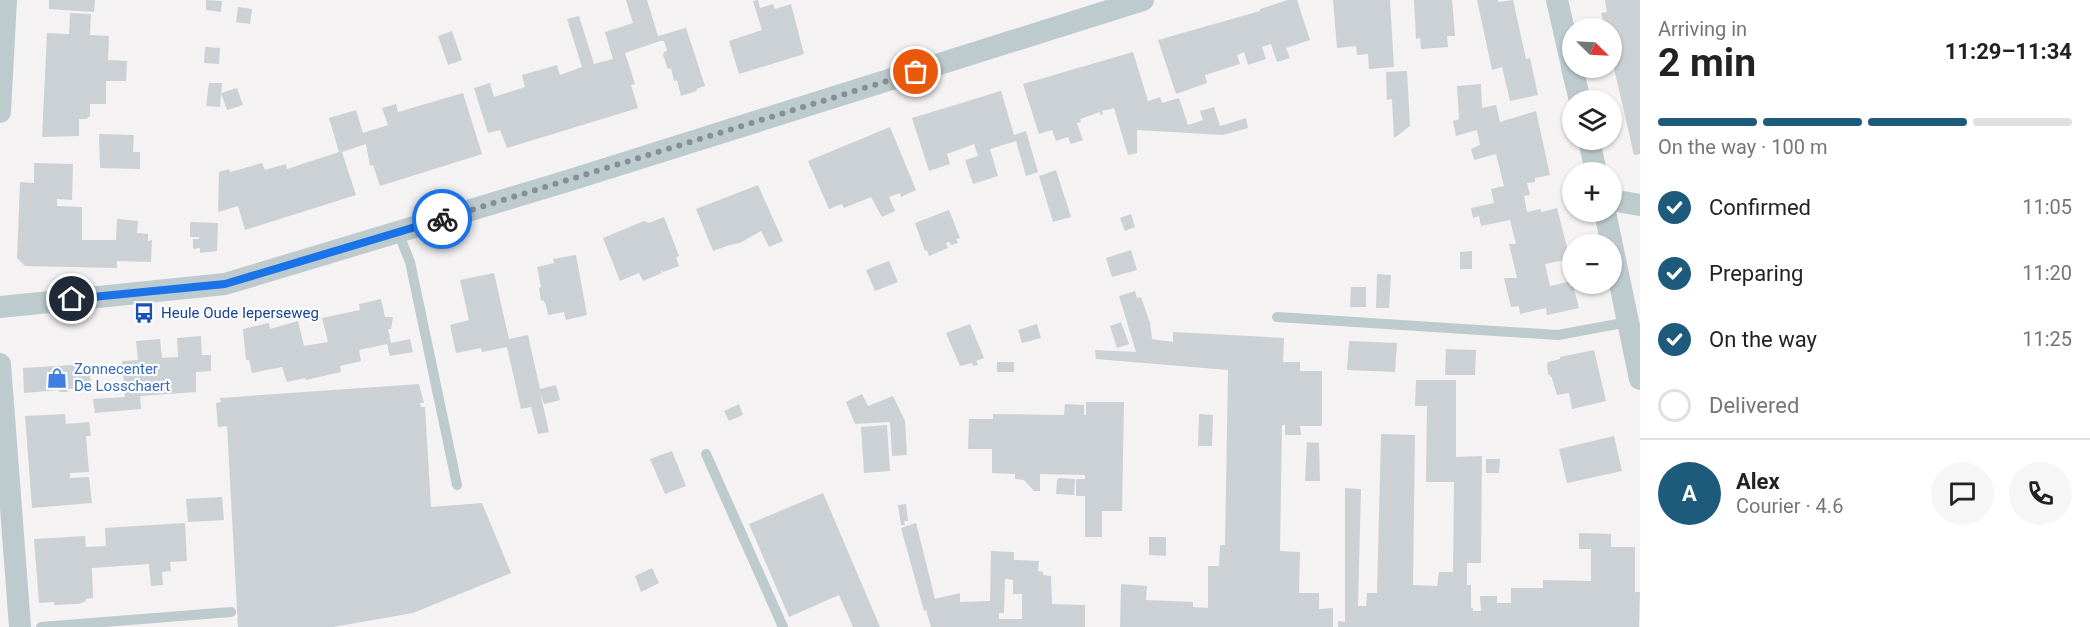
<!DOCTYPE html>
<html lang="en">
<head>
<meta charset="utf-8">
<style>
  body { margin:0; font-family:Roboto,sans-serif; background:#f6f6f6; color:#222; height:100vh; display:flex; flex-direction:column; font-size:22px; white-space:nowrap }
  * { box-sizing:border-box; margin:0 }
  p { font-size:20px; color:#767676 }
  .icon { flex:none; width:33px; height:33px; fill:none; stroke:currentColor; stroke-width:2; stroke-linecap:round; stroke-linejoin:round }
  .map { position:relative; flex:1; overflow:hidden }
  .details { display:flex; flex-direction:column; background:#fff; width:450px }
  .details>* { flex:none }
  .needle { width:39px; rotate:114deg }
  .controls { position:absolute; left:1562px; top:18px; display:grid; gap:12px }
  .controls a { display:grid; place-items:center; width:60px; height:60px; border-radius:50%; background:#fff; box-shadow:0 2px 4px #0004; font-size:30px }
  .pin { position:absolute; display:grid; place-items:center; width:51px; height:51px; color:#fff; margin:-26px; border:3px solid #fff; border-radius:50%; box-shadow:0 2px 6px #0007 }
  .courier { position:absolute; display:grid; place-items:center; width:60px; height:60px; margin:-30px; border:4px solid #1a73e8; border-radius:50%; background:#fff; color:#222; box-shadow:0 2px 8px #0007 }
  .head em { font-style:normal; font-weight:700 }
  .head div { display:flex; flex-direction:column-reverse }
  .head { display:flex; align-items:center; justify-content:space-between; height:102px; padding:0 18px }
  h1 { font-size:39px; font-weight:700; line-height:45px }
  .bar { display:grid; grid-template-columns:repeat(4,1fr); gap:9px 6px; align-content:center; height:72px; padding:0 18px }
  .bar i { height:8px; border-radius:4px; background:#e0e0e0 }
  .bar .active { background:#1e5a7c }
  .bar p { grid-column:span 4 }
  .line { display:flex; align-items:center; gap:15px; padding:0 18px; border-top:2px solid #e0e0e0 }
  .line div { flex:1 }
  .round { display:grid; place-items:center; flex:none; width:63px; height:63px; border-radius:32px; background:#f6f6f6 }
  ol { padding:0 18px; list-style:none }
  li { display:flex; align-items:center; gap:18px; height:66px }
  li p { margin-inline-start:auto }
  li .icon { padding:6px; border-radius:50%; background:#1e5a7c; color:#fff; stroke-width:4 }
  li:last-child { color:#767676 }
  li i { width:33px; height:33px; border:3px solid #e0e0e0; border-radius:50% }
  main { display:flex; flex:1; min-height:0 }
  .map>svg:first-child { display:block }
  .building { fill:#ccd1d5; fill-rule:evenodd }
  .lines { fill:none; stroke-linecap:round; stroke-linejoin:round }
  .service { stroke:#bdcbcf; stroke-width:10 }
  .minor { stroke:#bdcbcf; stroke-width:22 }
  .done { stroke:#859094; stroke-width:6; stroke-dasharray:0 10.8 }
  .route { stroke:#1a73e8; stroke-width:8 }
  .labels { text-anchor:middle; stroke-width:4.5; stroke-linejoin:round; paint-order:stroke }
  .transit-label { font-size:15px; fill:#164399; stroke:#fff; text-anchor:start }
  .shop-label { font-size:15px; fill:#366cbe; stroke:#fff; text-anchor:start }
</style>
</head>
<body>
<main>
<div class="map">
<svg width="1640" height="627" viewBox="0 0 1640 627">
  <rect width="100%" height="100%" fill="#f5f2f3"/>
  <g class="building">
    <path d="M49 0H95L94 12 49 9Z"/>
    <path d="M206 0 222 1 221 12 206 10Z"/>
    <path d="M626 0H647L658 36 686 28 705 86 696 89 697 91 681 96 677 80 674 81 671 68 668 69 663 55 664 52 667 51 664 41H660L625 53 635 84 631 85 638 108 507 148 500 130 488 133 474 88 490 83 494 97 525 87 522 75 557 65 560 75 582 67 567 19 579 16 594 64 613 59 605 32 633 23Z"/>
    <path d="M758 0 760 8 773 4 775 9 791 4 804 54 739 74 729 41 762 30 753 1Z"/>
    <path d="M1288 0H1297L1310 40 1286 48 1290 58 1277 62 1271 44 1262 47 1266 59 1248 65 1244 52 1237 55 1240 64 1205 75 1207 83 1176 94 1158 40 1260 11V9Z"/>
    <path d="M1333 0H1390L1394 67 1369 69 1368 54 1357 55 1356 46 1337 48Z"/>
    <path d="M1414 0H1452L1455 36H1447L1448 47 1421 49 1420 38 1416 39Z"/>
    <path d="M1477 0H1498V2L1513 0 1526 59 1530 58 1538 95 1510 101 1502 67 1492 70Z"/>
    <path d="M1605 0H1640V154L1634 155 1611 55V28H1605L1601 13 1607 12Z"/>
    <path d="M238 7 252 9 250 24 236 22Z"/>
    <path d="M70 13 91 14 90 35 109 36 108 60 127 61 126 81H106V104H90V116L86 119H79V136L42 137 47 33 69 34Z"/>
    <path d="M452 31 462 60 448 65 438 36Z"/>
    <path d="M205 47 220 48 219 64 204 63Z"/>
    <path d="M1133 52 1148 101 1160 97 1162 103 1179 98 1188 125 1203 120 1200 111 1214 107 1220 126 1246 118 1248 128 1223 135 1137 130V153L1128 155 1114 108 1102 111 1103 114 1100 115V112L1080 119 1081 122 1077 123 1083 140 1071 144 1068 137 1056 141 1052 130 1039 134 1023 84Z"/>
    <path d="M1407 71 1410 126 1394 138 1392 99 1387 100 1386 72Z"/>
    <path d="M209 83H222L220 107 206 106Z"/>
    <path d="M1481 84 1482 108 1496 105 1500 122 1536 111 1550 175 1535 178V182L1527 183 1530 195 1524 196 1527 212 1541 209V212L1557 208 1570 259 1545 264 1550 286 1572 281 1579 308 1547 315 1546 308 1520 314 1519 306 1511 307 1504 278H1517L1509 244H1516L1510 220 1481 226 1479 216 1473 218 1471 208 1494 203 1491 189 1504 186 1496 154 1474 160 1471 149 1480 145 1477 130 1456 136 1453 121 1459 119 1457 86Z"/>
    <path d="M237 88 243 105 227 110 221 93Z"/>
    <path d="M1001 91 1014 135 1026 131 1038 172 1026 176 1016 141 990 149 998 176 973 184 965 160 978 156 974 144 947 154 950 164 929 171 912 118Z"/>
    <path d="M463 93 482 154 380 186 373 165 370 166 366 144 342 152 356 195 245 230 238 206 218 212 219 172 229 169 230 172 262 163 265 170 286 164 287 169 339 152 329 118 356 110 363 133 388 125 382 108 396 104 398 112Z"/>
    <path d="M890 127 916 190 901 197 900 193 889 197 895 211 882 217 871 197 844 208 842 204 829 209 808 161Z"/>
    <path d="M99 134 134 135 133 152H140V169L100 168Z"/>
    <path d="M34 163 73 164 72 200 57 199V206L82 207V240H116L117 219 138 221 137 233 148 234V241L152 240 151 262 117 261V268L25 266 17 258 20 182 34 183Z"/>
    <path d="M1056 170 1071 217 1053 222 1039 176Z"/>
    <path d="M758 185 783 241 769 247 761 231 740 243 730 245 713 251 696 209Z"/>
    <path d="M949 210 960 238 956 239 958 243 951 245 949 242 946 243 948 248 929 256 927 250 925 251 915 223Z"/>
    <path d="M1131 214 1135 227 1125 231 1120 218Z"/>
    <path d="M664 217 679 256 676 257 679 266 663 272 660 269 662 273 643 281 639 273 620 281 603 238 644 221 649 223Z"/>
    <path d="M190 222 218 223 217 251 200 253V248L193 249V239H199V237H190Z"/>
    <path d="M1131 250 1137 270 1112 277 1106 258Z"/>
    <path d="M1472 251V269H1460V252Z"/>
    <path d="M576 255 587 315 566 320 564 312 548 315 546 305 543 300 541 301 539 288 541 287 537 267 554 263 553 259Z"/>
    <path d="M889 261 898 282 875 291 866 270Z"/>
    <path d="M494 273 509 339 528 335 540 389 556 385 560 400 544 404 540 392 549 432 538 434 531 407 521 409 507 347 482 352 481 348 456 353 450 325 469 320 460 280Z"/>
    <path d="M1377 274 1391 275 1389 308H1376Z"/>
    <path d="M1351 287H1366V307H1350Z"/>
    <path d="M1135 291 1137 298 1141 297 1150 323 1152 339 1173 342V332L1284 338 1283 362H1300V371H1322V426H1300L1301 435H1285V425H1282L1280 551 1300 552 1299 593H1319V609L1333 608V627H1120L1121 584 1147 586 1146 600 1193 602V607L1208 608V566H1219L1220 545H1225L1228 370 1096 359 1095 350 1136 352 1119 296Z"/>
    <path d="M381 299 385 317H393L391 329H388L391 343 410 339 413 352 390 356 387 344 359 350 361 361 340 366 341 372 306 380 305 378 287 382 282 367 252 373 249 360H246L243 329 269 323 270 329 298 321 304 346 328 342 322 318 360 310 359 304Z"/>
    <path d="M1121 322 1129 344 1117 348 1110 326Z"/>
    <path d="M970 324 984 358 976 361 978 365 973 366 972 363 960 366 946 333Z"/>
    <path d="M1037 324 1041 338 1022 343 1018 330Z"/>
    <path d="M201 336 202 355H211V371L196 372V392L140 396 141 409 95 413 93 399 125 397 122 361 138 360 136 341 160 339 162 358 178 357 177 338Z"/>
    <path d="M1349 341 1397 343 1395 372 1347 370Z"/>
    <path d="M1446 349 1476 350 1475 375H1445Z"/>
    <path d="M1594 350 1606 401 1572 409 1569 393 1557 395 1552 378 1548 374 1547 366 1548 362 1560 359V357Z"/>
    <rect x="997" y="362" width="17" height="10"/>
    <path d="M89 364 91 388 67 389 68 392H59V390L24 393 23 368Z"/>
    <path d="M1416 380H1456V457L1482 456 1481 563H1467V585H1471V608H1473V611H1481L1480 596H1497V603H1511V588H1543V580L1591 581V549H1579V533L1611 534V547H1635V592H1640L1639 627H1338V621L1345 622V488L1361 489 1358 606H1366L1367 593H1377L1381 434 1415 435 1413 585 1437 586 1439 572H1453L1454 482H1426L1427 406H1415Z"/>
    <path d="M419 384 424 403H420L421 407H425L431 507 482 503 511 573 413 613 333 627H238L227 426 218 427 216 403 221 402 220 398Z"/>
    <path d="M862 394 868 406 893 396 905 421 907 455 892 456 890 422 855 424 846 402Z"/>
    <path d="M1086 402H1124L1122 511H1102V537H1085V496H1076V479H1085V475L1040 474V491H1034L1024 480 1015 479V474L992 473V449H968L969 419H993V414L1064 415 1065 404 1084 405V415H1086Z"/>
    <path d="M739 404 743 415 729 421 724 411Z"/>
    <path d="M65 414 66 424 89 422 91 436H86L89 472 70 473V478L89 477 92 503 32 508 25 416Z"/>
    <path d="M1199 414 1213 415 1212 446H1198Z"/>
    <path d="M887 425 890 471 864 473 861 427Z"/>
    <path d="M1614 436 1622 471 1567 483 1559 449Z"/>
    <path d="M1307 442 1319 443 1320 481H1305Z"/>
    <path d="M672 451 686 486 665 494 650 459Z"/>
    <path d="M1486 459H1500L1499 473H1486Z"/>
    <path d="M1059 478 1075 479 1074 495 1056 494 1057 480Z"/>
    <path d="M823 493 872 608 880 627H853L839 595 789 617 749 524Z"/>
    <path d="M222 497 224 520 188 522 186 499Z"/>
    <path d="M906 504 908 521H904L905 525H901L898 505Z"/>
    <path d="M185 523 187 561 170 562 171 571 162 572 163 585 151 586 149 564 92 568 93 598 86 599V601L79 604 54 605V602L39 603 34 539 85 536 86 547 106 546 105 528Z"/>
    <path d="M916 523 935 599 960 593V602L990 601 991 551 1014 552V560L1039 561 1038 571 1043 572V575L1051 576 1052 604 1085 605V627H931L926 610 924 611 901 528ZM1005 579 1013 580V594H1022V619H999V613H1004Z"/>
    <path d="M1149 537H1166V556L1149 555Z"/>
    <path d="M652 568 659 583 641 592 635 576Z"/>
  </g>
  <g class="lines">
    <g class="service">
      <path d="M398 232 410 262 457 485"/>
      <path d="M1277 317 1558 335 1628 322"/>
      <path d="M706 454 783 627"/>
      <path d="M41 627 231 612"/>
    </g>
    <g class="minor">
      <path d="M1557 0 1572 66"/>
      <path d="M1572 68 1580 100"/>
      <path d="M0 112 6 0"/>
      <path d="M1589 140 1596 172"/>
      <path d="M1611 200 1640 205"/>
      <path d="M1605 212 1640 379"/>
      <path d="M0 307 225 284 564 182 1143 0"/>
      <path d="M0 364 20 627"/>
    </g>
  </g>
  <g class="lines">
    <path class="done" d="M442 219 916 72"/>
    <path class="route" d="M72 299 225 284 442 219"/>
  </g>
  <defs>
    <g id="bus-bare" transform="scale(1.62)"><path d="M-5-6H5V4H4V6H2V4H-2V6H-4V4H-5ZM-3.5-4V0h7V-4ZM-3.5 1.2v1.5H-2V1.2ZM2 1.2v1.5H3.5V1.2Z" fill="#1a4fb4" stroke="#fff" stroke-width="2.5" paint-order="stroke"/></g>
    <g id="shop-bare" transform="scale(1.62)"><path d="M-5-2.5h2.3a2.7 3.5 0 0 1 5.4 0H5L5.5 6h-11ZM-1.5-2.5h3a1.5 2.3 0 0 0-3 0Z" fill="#3f7fe0" stroke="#fff" stroke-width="2.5" paint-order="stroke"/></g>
  </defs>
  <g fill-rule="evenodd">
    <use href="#bus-bare" x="144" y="313"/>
    <use href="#shop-bare" x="57" y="378"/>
  </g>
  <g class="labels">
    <g class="transit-label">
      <text x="161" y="318">Heule Oude Ieperseweg</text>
    </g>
    <g class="shop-label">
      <text x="74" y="374">Zonnecenter<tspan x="74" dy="17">De Losschaert</tspan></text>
    </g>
  </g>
</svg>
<div class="controls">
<a><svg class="needle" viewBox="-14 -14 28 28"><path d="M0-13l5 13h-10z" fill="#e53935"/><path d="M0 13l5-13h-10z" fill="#767676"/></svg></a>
<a><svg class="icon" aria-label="layers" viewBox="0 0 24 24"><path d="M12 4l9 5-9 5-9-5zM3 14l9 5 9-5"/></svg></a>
<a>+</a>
<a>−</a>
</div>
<div class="pin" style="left:916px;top:72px;background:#ea580c"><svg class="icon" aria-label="bag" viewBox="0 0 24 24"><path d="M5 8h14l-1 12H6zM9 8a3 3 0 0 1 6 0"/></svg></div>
<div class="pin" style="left:72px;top:299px;background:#1f2937"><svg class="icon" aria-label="home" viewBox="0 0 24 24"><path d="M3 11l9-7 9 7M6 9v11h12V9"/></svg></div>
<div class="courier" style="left:442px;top:219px"><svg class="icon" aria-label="bike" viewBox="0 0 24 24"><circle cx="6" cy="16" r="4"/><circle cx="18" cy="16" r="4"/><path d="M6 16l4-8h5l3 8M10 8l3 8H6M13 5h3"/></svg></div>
</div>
<section class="details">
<div class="head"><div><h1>2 min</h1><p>Arriving in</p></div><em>11:29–11:34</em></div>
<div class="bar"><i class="active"></i><i class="active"></i><i class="active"></i><i></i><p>On the way · 100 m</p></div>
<ol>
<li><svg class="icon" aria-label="check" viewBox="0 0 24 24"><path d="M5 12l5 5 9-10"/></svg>Confirmed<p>11:05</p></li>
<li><svg class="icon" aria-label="check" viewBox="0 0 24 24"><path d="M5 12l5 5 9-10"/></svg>Preparing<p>11:20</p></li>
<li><svg class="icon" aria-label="check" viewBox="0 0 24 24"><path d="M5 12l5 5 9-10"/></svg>On the way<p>11:25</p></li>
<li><i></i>Delivered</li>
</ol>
<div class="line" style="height:108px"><b class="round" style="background:#1e5a7c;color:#fff">A</b><div><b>Alex</b><p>Courier · 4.6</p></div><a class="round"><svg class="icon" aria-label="chat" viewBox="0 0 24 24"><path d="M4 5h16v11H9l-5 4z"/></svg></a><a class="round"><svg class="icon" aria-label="phone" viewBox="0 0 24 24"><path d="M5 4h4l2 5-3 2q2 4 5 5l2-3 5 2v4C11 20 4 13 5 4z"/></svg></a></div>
</section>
</main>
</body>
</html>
